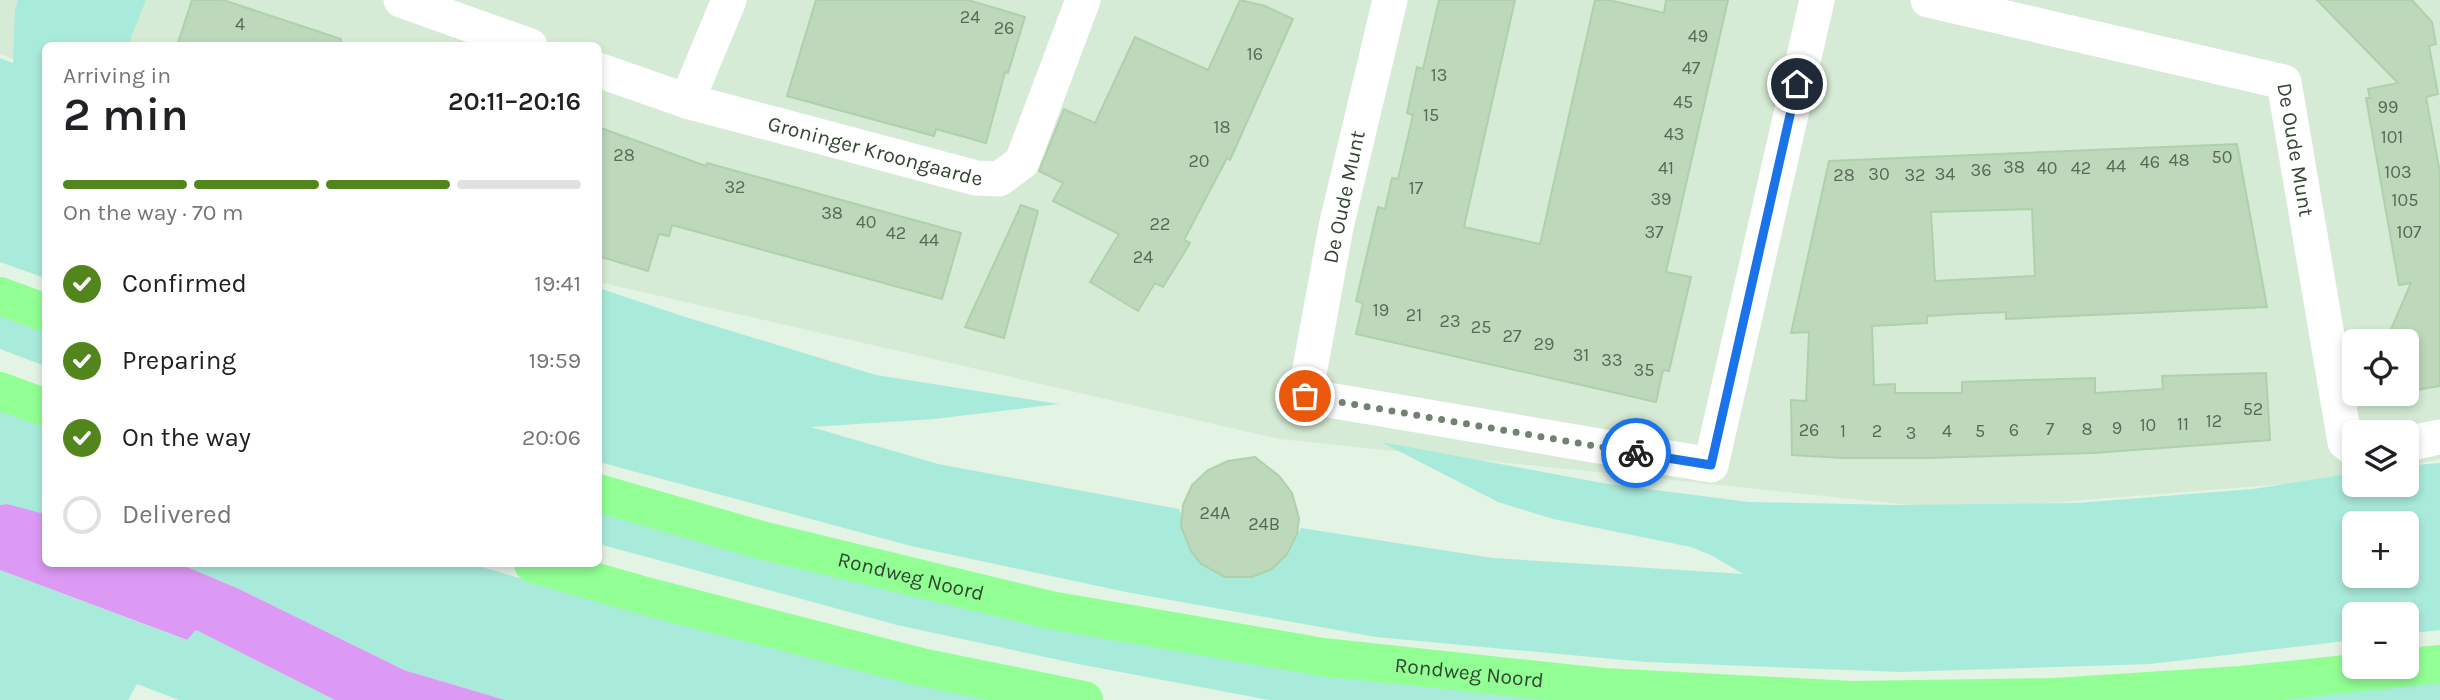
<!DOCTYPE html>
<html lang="en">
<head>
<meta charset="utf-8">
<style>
  body { margin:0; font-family:Karla,sans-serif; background:#f6f6f6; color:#202124; height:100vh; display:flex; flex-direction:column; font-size:26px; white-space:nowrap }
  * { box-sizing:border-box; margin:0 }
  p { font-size:23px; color:#757577 }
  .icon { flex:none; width:38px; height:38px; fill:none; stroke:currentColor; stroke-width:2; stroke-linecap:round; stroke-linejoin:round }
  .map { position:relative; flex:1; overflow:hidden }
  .sheet { position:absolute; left:42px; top:42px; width:560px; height:525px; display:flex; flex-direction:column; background:#fff; border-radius:10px; box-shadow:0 4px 10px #0003 }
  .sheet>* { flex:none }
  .fabs { position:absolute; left:2342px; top:329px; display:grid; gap:14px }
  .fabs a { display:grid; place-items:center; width:77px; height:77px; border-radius:10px; background:#fff; box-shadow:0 4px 10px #0003; font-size:35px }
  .pin { position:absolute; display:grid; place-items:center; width:60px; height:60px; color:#fff; margin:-30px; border:4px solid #fff; border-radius:50%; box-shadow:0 2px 7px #0007 }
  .courier { position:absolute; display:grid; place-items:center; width:70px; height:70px; margin:-35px; border:5px solid #1a73e8; border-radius:50%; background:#fff; color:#222; box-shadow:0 2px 9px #0007 }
  .head em { font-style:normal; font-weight:600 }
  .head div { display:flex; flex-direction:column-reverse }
  .head { display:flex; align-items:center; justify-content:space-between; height:119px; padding:0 21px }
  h1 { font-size:46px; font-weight:600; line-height:52px }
  .bar { display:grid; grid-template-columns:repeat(4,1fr); gap:10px 7px; align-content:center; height:84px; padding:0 21px }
  .bar i { height:9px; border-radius:5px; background:#e0e0e0 }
  .bar .on { background:#52851b }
  .bar p { grid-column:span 4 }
  ol { padding:0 21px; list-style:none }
  li { display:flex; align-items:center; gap:21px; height:77px }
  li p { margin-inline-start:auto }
  li .icon { padding:7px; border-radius:50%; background:#52851b; color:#fff; stroke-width:4 }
  li:last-child { color:#757577 }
  li i { width:38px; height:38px; border:4px solid #e0e0e0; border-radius:50% }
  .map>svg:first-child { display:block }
  .residential { fill:#d5ebd5; fill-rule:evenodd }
  .green { fill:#a9ebdb; fill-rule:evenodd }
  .water { fill:#dc9af5 }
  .building { fill:#bed8bb; stroke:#aed1ab; stroke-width:2; fill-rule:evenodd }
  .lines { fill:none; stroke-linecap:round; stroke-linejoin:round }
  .street { stroke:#fff; stroke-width:35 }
  .primary { stroke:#91ff93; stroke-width:38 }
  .done { stroke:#728271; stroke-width:7; stroke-dasharray:0 12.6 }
  .route { stroke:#1a73e8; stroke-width:9 }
  .labels { text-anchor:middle; stroke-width:5; stroke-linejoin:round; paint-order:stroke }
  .number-label { font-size:18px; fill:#576a55 }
  .street-label { font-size:21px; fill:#354533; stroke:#fff }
</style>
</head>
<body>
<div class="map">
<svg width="2440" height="700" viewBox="0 0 2440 700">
  <rect width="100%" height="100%" fill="#e3f3e4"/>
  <path class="residential" d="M0 0H2440V459L2406 466V432H2354V475L2324 481 1958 510 1280 439 599 282 598 46H46L45 71 0 54ZM2354 341H2406V394H2354Z"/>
  <g class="green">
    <path d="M18 0H146L128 45 46 46 45 278 0 262V58L13 63 15 9Z"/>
    <path d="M599 288 679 315 876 375 1059 404 934 419 811 427 938 464 1179 509 1188 530 1291 542 1301 528 1493 558 1743 574 1713 556 1691 547 1553 519 1498 502 1381 442 1608 484 1749 502 1896 505 2077 503 2253 489 2354 473V485H2406V466L2440 463V630L2406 634V614H2354V640L2150 664 1900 672 1646 662 1376 637 1126 592 911 546 599 462ZM2354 523H2406V576H2354Z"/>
    <path d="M0 311 45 329V366L0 349Z"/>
    <path d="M0 405 45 422V514L7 504 0 505Z"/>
    <path d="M598 510 1608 700H1269L1078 664 897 625 599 544Z"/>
    <path d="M180 564H471L650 616 989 700H505L404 670 237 588Z"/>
    <path d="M0 570 186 640 196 630 335 700H179L137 684 128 700H0Z"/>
    <path d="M2440 680V700H2221Z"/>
  </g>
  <path class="water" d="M7 504 45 514 46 564H180L237 588 404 670 505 700H335L196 630 187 640 0 570V505Z"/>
  <g class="building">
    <path d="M192 0H223L341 39 340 46H177Z"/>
    <path d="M816 0H968L1025 17 1008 73 1005 72 986 143 936 129 934 136 787 96Z"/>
    <path d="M1240 0 1265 6 1293 19 1230 160 1227 158 1184 240 1190 243 1163 287 1155 283 1138 311 1090 282 1119 234 1053 201 1063 183 1039 171 1064 109 1095 123 1135 37 1208 70Z"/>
    <path d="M1439 0H1515L1464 227 1540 244 1595 0H1609L1664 13 1666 0H1728L1666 272 1691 277 1669 371 1663 370 1656 402 1356 334 1363 303 1356 301 1378 207 1385 209 1392 178 1398 179 1413 115 1407 113 1417 67 1423 69Z"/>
    <path d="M2317 0H2412L2432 22 2436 44 2429 46 2438 94 2426 97 2440 173V386L2410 391 2406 374V341H2386L2411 283 2399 285 2366 98H2370L2368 89 2398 83Z"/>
    <path d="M598 127 706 166 707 163 961 233 942 299 672 225 669 236 659 234 648 271 598 256Z"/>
    <path d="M2237 144 2267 307 2006 319V312L1960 314 1927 316V323L1872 326 1874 385 1895 384V393H1962V382L2095 378V393L2163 389 2162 376 2266 373 2270 440 2093 453 1927 458H1843L1792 455 1791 400 1806 401 1809 332 1791 333 1829 161ZM2032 209 2035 276 1935 281 1931 212Z"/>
    <path d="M1021 205 1038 211 1004 338 965 327Z"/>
    <path d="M1255 457 1279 476 1292 493 1299 518 1297 534 1287 554 1272 569 1252 577H1225L1201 564 1191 551 1181 526 1183 505 1192 485 1208 470 1228 461Z"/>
  </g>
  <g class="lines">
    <g class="street">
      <path d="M401 0 530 46"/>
      <path d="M1390 0 1336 227 1305 396 1711 465 1817 0"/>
      <path id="s1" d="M1928 0 2284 82 2345 442 2354 449"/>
      <path id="s2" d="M598 70 687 101 976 178 999 179 1022 162 1083 0"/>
      <path d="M687 101 729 0"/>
      <path d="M2406 444 2440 437"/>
    </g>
    <g class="primary">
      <path d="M0 296 46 313"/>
      <path d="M0 391 46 408"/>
      <path id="s3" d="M598 493 761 540 1050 610 1323 657 1603 687 1852 700 2055 697 2241 685 2440 664"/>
      <path d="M533 564 653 598 921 667 1084 700"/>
    </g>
  </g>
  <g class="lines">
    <path class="done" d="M1305 396 1636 453"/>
    <path class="route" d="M1636 453 1711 465 1797 84"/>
  </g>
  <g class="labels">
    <g class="number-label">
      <text x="970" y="23">24</text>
      <text x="240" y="30">4</text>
      <text x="1004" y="34">26</text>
      <text x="1698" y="42">49</text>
      <text x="1255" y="60">16</text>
      <text x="1691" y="74">47</text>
      <text x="1439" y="81">13</text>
      <text x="1683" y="108">45</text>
      <text x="2388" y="113">99</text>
      <text x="1431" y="121">15</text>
      <text x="1222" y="133">18</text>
      <text x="1674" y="140">43</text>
      <text x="2392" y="143">101</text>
      <text x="624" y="161">28</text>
      <text x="2222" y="163">50</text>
      <text x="2179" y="166">48</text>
      <text x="1199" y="167">20</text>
      <text x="2150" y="168">46</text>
      <text x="2116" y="172">44</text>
      <text x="2014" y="173">38</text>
      <text x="1666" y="174">41</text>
      <text x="2047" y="174">40</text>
      <text x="2081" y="174">42</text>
      <text x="1981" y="176">36</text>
      <text x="2398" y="178">103</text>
      <text x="1879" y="180">30</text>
      <text x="1945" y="180">34</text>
      <text x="1844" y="181">28</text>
      <text x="1915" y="181">32</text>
      <text x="735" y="193">32</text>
      <text x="1416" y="194">17</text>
      <text x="1661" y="205">39</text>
      <text x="2405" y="206">105</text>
      <text x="832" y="219">38</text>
      <text x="866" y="228">40</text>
      <text x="1160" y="230">22</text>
      <text x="1654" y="238">37</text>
      <text x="2409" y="238">107</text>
      <text x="896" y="239">42</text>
      <text x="929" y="246">44</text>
      <text x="1143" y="263">24</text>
      <text x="1381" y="316">19</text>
      <text x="1414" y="321">21</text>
      <text x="1450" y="327">23</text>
      <text x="1481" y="333">25</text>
      <text x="1512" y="342">27</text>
      <text x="1544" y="350">29</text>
      <text x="1581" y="361">31</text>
      <text x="1612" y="366">33</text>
      <text x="1644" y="376">35</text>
      <text x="2253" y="415">52</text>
      <text x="2214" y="427">12</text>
      <text x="2183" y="430">11</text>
      <text x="2148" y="431">10</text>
      <text x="2117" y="434">9</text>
      <text x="2050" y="435">7</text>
      <text x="2087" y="435">8</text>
      <text x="1809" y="436">26</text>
      <text x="2014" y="436">6</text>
      <text x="1843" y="437">1</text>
      <text x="1877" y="437">2</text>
      <text x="1947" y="437">4</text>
      <text x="1980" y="437">5</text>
      <text x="1911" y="439">3</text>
      <text x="1215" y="519">24A</text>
      <text x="1264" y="530">24B</text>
    </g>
    <g class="street-label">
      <text dy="7" stroke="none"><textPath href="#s2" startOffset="289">Groninger Kroongaarde</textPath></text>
      <text dy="7" stroke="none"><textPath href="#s1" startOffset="434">De Oude Munt</textPath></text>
      <text transform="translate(1344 197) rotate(-78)" y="7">De Oude Munt</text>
      <text dy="7" stroke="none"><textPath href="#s3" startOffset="324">Rondweg Noord</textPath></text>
      <text dy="7" stroke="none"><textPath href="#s3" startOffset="891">Rondweg Noord</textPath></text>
    </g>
  </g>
</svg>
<div class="fabs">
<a><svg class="icon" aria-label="locate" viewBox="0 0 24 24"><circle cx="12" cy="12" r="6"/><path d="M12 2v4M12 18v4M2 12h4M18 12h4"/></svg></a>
<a><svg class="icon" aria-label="layers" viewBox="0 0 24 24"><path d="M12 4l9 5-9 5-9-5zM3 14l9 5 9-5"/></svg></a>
<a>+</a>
<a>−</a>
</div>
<div class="pin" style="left:1305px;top:396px;background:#ea580c"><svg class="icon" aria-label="bag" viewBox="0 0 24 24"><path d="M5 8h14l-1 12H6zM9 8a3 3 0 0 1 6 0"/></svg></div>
<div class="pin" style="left:1797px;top:84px;background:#1f2937"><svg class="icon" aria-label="home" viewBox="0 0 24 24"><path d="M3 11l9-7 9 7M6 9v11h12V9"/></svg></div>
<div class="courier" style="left:1636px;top:453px"><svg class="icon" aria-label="bike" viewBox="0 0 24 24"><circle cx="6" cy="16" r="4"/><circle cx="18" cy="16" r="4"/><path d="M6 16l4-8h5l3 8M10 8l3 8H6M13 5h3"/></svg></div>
<section class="sheet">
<div class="head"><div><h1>2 min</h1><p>Arriving in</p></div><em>20:11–20:16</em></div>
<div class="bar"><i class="on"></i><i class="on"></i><i class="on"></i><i></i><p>On the way · 70 m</p></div>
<ol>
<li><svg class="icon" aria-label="check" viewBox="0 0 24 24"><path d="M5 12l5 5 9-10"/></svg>Confirmed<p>19:41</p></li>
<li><svg class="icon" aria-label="check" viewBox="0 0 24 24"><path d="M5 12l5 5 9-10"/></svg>Preparing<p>19:59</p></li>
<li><svg class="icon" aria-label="check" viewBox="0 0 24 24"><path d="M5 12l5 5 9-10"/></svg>On the way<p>20:06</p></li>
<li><i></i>Delivered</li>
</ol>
</section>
</div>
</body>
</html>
